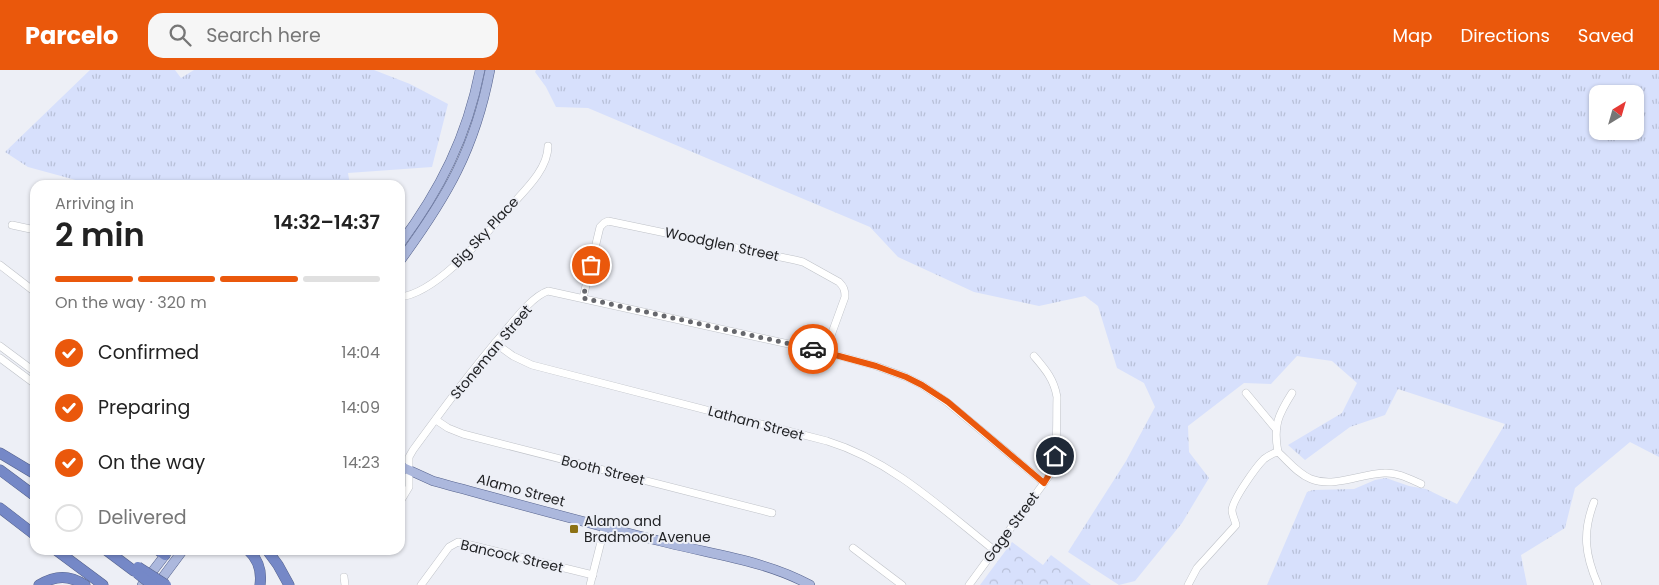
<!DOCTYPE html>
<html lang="en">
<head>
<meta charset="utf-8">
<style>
  body { margin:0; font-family:Poppins,sans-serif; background:#f6f6f6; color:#222; height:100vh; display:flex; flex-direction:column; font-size:19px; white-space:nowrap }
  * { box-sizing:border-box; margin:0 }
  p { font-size:16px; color:#767676 }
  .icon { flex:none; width:28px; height:28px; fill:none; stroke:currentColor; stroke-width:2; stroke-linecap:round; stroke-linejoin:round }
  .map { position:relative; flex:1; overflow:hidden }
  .side { position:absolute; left:30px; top:110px; width:375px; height:375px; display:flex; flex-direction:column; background:#fff; border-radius:15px; box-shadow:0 1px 4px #0004 }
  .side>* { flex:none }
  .needle { width:32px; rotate:37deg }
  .fabs { position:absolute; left:1589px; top:15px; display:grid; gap:10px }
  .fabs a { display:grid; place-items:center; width:55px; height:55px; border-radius:10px; background:#fff; box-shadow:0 1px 4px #0004; font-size:25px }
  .pin { position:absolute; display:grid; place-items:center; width:42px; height:42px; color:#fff; margin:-21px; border:2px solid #fff; border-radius:50%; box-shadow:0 1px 5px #0007 }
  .courier { position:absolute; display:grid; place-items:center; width:50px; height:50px; margin:-25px; border:4px solid #ea580c; border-radius:50%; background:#fff; color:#222; box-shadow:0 1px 6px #0007 }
  .overview em { font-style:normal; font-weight:600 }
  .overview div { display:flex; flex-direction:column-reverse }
  .overview { display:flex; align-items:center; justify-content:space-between; height:85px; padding:0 25px }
  h1 { font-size:32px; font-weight:600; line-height:38px }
  .bar { display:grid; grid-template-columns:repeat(4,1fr); gap:8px 5px; align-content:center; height:60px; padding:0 25px }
  .bar i { height:6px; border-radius:4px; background:#e0e0e0 }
  .bar .on { background:#ea580c }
  .bar p { grid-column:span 4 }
  ol { padding:0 25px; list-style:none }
  li { display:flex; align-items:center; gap:15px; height:55px }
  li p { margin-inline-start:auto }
  li .icon { padding:5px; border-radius:50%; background:#ea580c; color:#fff; stroke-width:4 }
  li:last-child { color:#767676 }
  li i { width:28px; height:28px; border:2px solid #e0e0e0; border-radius:50% }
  header { display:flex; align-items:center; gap:30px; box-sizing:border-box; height:70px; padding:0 25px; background:#ea580c; color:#fff }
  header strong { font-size:24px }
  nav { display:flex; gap:28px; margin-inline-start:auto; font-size:18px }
  .search { width:350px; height:45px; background:#f6f6f6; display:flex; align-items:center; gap:12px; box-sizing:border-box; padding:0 18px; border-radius:15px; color:#767676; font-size:19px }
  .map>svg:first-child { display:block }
  .grass { fill:url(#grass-tufts); fill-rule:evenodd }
  .park { fill:url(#park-crowns) }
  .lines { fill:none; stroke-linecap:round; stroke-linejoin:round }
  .minor-casing { stroke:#bfc2c8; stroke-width:8 }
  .major-casing { stroke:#57648e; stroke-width:10 }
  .highway-casing { stroke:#57648e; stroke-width:11 }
  .minor { stroke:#fff; stroke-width:7 }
  .major { stroke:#acb8dd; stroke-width:9 }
  .highway { stroke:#7588c7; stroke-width:10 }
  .highway-bridge-casing { stroke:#57648e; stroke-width:11; stroke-linecap:butt }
  .highway-bridge { stroke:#7588c7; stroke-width:10 }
  .done { stroke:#67686d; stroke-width:5; stroke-dasharray:0 9 }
  .route { stroke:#ea580c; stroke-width:6 }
  .poi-dot { fill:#8c7114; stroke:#edeff6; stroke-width:2 }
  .labels { text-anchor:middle; stroke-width:4; stroke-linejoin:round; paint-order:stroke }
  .street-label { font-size:14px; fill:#1f2023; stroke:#edeff6 }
  .poi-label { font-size:14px; fill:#1f2023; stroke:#edeff6; text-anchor:start }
</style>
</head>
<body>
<header>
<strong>Parcelo</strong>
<div class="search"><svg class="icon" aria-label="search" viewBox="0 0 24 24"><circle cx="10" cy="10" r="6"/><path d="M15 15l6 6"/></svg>Search here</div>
<nav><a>Map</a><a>Directions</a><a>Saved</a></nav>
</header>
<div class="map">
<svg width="1659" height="515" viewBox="0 0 1659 515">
  <defs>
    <pattern id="grass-tufts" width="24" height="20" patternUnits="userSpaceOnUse" patternTransform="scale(1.25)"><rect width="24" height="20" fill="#d7e0fc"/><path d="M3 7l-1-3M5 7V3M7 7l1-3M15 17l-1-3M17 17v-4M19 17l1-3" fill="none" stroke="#b8c0d8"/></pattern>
    <pattern id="park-crowns" width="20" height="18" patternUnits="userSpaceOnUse" patternTransform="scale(1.25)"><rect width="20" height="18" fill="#d7e0fc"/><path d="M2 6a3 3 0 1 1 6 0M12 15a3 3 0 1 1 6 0" fill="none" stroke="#b8c0d8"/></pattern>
  </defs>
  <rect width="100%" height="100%" fill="#edeff6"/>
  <g class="grass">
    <path d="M90 0H175L181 8 194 0H374L410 14 448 34 432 97 348 103 350 115H94L28 97 5 82Z"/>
    <path d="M536 0H1659V387L1630 372 1575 418 1565 458 1521 485 1527 515H1267L1307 422 1313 420 1354 419 1375 410 1386 408 1409 416 1426 419 1457 434 1505 354 1398 319 1385 345 1350 357 1305 390 1288 375 1342 343 1357 313 1332 291 1297 286 1271 314 1244 313 1188 356 1189 382 1209 408 1182 453 1135 511 1119 515 1068 482 1126 391 1155 337 1144 313 1117 298 1098 236 1085 226 1039 236 974 222 898 187 870 157 588 38 556 37 546 17 535 2ZM1598 24H1635V61H1598Z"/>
  </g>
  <path class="park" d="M1012 472 1043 495 1051 485 1091 515H980Z"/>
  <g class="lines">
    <g class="minor-casing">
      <g id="minor">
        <path d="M12 155 35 160"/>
        <path d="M0 195 35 222"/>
        <path d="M400 227C437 223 484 166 508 139 523 122 548 100 548 76"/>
        <path d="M583 228 600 157 604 153 608 151 795 190 803 192 839 212C844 217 845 220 845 227L825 282"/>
        <path d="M495 273 513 286 532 295 827 371C892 391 941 438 994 480"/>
        <path d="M0 276 35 302"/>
        <path d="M0 288 35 314"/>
        <path d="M1246 323 1276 359"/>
        <path d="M436 350 448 358 463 364 772 443"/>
        <path d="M1278 382C1288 391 1298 404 1311 409 1335 418 1360 404 1384 403 1397 402 1410 409 1421 414"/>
        <path d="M400 432 409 417V387L413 380C443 339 473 298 506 260 516 248 533 226 548 221L825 282 876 296 906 307 922 315 947 332 1044 413"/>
        <path d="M1594 432C1582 463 1585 485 1598 515"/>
        <path d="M853 478 902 515"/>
        <path d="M344 507 345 515"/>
        <path d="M421 515 449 477 458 472 593 505"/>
        <path d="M590 515 605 456"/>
        <path d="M969 515 1049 406C1059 386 1056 349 1057 327 1054 309 1045 299 1034 286"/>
        <path d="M1188 515 1197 498 1236 455C1235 450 1232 445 1232 440 1233 429 1256 397 1264 389 1268 386 1273 383 1278 382 1273 356 1278 345 1292 323"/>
      </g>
    </g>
    <g class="major-casing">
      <g id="major">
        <path d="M400 174C440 120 467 67 480 0"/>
        <path d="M400 191C447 127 475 79 490 0"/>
        <path d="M400 396 433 411C511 432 589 454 668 473 716 485 766 491 810 515"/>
        <path d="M142 515 169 480"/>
        <path d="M157 515 183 480"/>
      </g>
    </g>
    <g class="highway-casing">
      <g id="highway">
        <path d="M0 383 35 404"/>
        <path d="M0 400 35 426"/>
        <path d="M0 438 35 465"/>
        <path d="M56 480 103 515"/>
        <path d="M106 480 134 501"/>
        <path d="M158 480 165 485"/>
        <path d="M248 480C258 489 262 501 260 515"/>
        <path d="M267 480 278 495 289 515"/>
        <path d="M39 515C56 505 69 505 85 515"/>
      </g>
    </g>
    <use href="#minor" class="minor"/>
    <use href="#major" class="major"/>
    <use href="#highway" class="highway"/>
    <g class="highway-bridge-casing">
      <g id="highway-bridge">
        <path d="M138 497 166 515"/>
        <path d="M137 503 152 515"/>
      </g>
    </g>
    <use href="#highway-bridge" class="highway-bridge"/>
  </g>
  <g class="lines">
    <path class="done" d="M591 195 583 228 813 279"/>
    <path class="route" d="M813 279 876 296 906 307 922 315 948 332 1044 413 1052 400 1055 386"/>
  </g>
  <rect class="poi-dot" x="569" y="454" width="10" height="10" rx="2.5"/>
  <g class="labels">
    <g class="street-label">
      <text transform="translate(485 162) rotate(-47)" y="5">Big Sky Place</text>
      <text transform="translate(722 174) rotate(12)" y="5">Woodglen Street</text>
      <text transform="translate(491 282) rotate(-50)" y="5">Stoneman Street</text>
      <text transform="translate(756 353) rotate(15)" y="5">Latham Street</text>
      <text transform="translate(603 400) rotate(14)" y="5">Booth Street</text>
      <text transform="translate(521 420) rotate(15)" y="5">Alamo Street</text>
      <text transform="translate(1011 457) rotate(-54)" y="5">Gage Street</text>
      <text transform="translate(512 486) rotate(13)" y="5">Bancock Street</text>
    </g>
    <g class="poi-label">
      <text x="584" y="456">Alamo and<tspan x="584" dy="16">Bradmoor Avenue</tspan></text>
    </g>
  </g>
</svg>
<div class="fabs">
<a><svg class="needle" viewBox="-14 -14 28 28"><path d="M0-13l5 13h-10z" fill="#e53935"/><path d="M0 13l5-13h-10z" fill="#767676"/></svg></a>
</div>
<div class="pin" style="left:591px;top:195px;background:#ea580c"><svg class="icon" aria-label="bag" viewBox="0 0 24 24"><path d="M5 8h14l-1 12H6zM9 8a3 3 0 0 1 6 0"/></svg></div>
<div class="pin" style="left:1055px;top:386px;background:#1f2937"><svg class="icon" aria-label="home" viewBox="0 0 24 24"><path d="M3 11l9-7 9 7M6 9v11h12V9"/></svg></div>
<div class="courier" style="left:813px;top:279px"><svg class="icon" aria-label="car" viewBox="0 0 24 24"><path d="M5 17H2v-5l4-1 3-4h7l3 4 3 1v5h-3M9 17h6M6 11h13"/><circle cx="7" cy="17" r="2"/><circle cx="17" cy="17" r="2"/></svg></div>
<section class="side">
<div class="overview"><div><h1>2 min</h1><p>Arriving in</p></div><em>14:32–14:37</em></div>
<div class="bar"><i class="on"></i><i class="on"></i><i class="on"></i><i></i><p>On the way · 320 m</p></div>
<ol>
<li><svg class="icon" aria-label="check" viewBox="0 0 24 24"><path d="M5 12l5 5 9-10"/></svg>Confirmed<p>14:04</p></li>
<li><svg class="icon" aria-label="check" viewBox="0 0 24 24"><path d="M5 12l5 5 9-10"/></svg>Preparing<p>14:09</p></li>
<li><svg class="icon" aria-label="check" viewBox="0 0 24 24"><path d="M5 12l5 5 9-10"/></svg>On the way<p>14:23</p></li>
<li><i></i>Delivered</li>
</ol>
</section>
</div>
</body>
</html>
